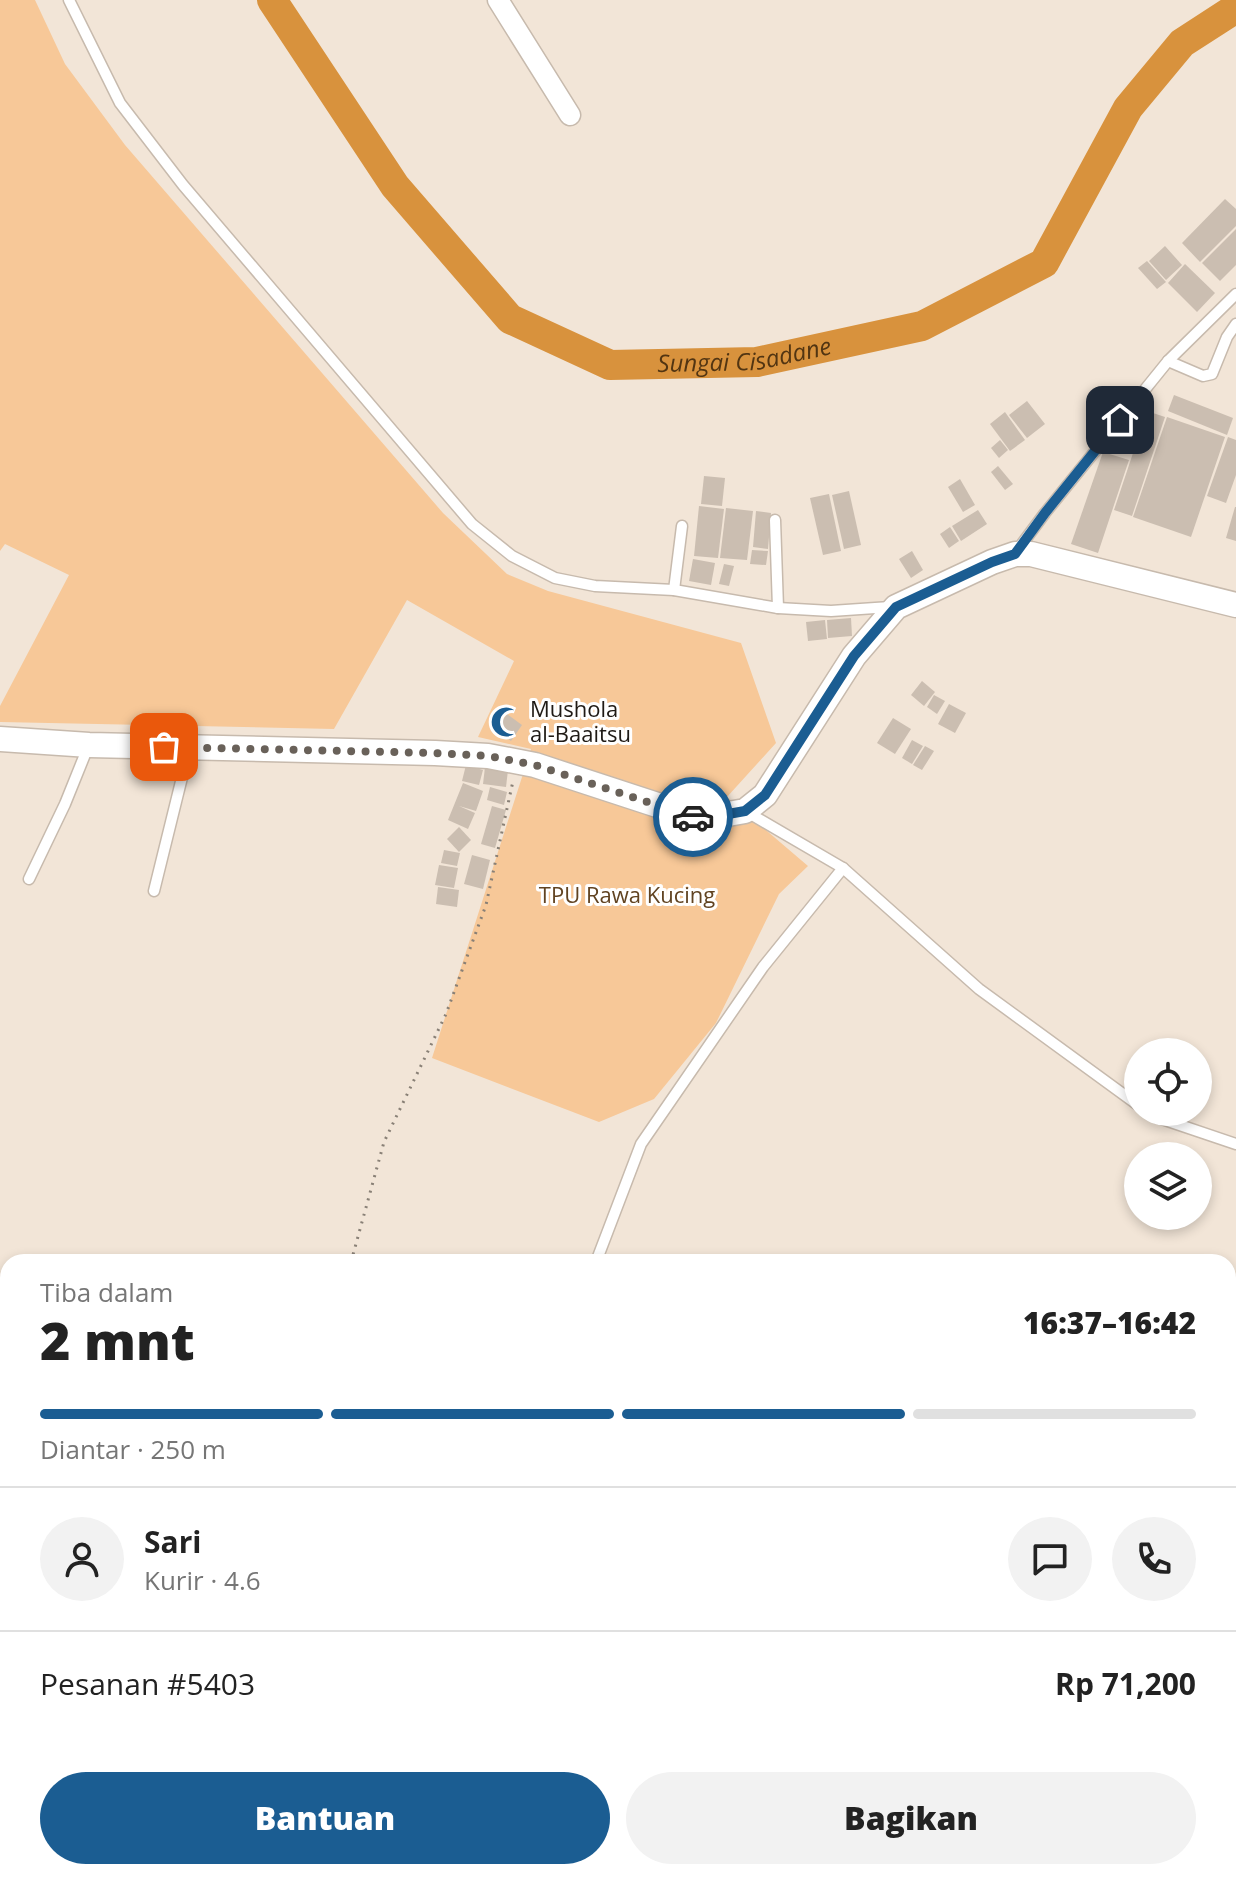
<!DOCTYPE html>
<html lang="id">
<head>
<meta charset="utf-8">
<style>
  body { margin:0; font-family:"Open Sans",sans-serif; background:#f2f2f2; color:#222; height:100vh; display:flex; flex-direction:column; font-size:30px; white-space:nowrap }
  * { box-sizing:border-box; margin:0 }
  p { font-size:26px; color:#767676 }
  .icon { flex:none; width:44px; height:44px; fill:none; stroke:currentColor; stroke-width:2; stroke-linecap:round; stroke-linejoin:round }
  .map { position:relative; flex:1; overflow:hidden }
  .panel { position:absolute; left:0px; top:1254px; width:1236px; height:626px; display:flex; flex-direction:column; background:#fff; border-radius:24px 24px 0 0; box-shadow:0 4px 12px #0003 }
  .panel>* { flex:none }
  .tools { position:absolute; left:1124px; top:1038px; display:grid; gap:16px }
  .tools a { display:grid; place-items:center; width:88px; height:88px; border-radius:50%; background:#fff; box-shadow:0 4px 12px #0003; font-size:40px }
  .pin { position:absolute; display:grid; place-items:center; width:68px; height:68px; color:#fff; margin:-34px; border-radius:16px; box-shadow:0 4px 12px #0006 }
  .courier { position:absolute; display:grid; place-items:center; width:80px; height:80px; margin:-40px; border:6px solid #1b5d92; border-radius:50%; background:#fff; color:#222; box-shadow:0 2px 10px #0007 }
  .overview em { font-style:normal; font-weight:800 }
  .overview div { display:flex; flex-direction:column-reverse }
  .overview { display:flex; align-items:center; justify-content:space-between; height:136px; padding:0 40px }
  h1 { font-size:52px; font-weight:800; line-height:60px }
  .bar { display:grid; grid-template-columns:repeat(4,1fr); gap:12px 8px; align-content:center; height:96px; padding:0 40px }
  .bar i { height:10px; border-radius:6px; background:#e0e0e0 }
  .bar .selected { background:#1b5d92 }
  .bar p { grid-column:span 4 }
  .line { display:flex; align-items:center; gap:20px; padding:0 40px; border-top:2px solid #e0e0e0 }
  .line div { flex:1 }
  .round { display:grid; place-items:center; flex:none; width:84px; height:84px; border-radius:42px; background:#f2f2f2 }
  .cta { display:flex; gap:16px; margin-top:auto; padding:16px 40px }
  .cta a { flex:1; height:92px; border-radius:48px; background:#1b5d92; color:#fff; font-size:32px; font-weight:800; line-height:92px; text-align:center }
  .cta a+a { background:#f2f2f2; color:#222 }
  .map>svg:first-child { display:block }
  .green { fill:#f7c898 }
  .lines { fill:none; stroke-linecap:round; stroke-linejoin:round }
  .river { stroke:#d8923d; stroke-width:30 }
  .building { fill:#cbbeb1 }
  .service-casing { stroke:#c7baad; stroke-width:13 }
  .minor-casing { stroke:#c7baad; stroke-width:23 }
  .tertiary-casing { stroke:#c7baad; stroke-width:27 }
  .path { stroke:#898076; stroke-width:3; stroke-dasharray:2 6; stroke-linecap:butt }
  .service { stroke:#fff; stroke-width:10 }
  .minor { stroke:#fff; stroke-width:20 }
  .tertiary { stroke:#fff; stroke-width:24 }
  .done { stroke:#696159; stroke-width:8; stroke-dasharray:0 14.4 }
  .route { stroke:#1b5d92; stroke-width:10 }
  .labels { text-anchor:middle; stroke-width:6; stroke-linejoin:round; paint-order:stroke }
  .poi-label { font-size:22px; fill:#1f1a15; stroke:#fff; text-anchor:start }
  .park-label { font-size:22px; fill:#614321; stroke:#fff }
  .water-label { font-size:24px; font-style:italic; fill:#523512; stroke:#fff }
</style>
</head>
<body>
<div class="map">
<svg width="1236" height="1879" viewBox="0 0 1236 1879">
  <rect width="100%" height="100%" fill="#f2e5d7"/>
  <path class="green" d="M0 0H35L65 64 125 145 443 513 507 574 548 591 741 643 776 743 727 797 808 866 779 894 716 1023 654 1099 599 1122 432 1058 531 749 478 737 514 661 407 600 334 729 0 722V706L69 575 5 544 0 551Z"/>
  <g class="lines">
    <path class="river" id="s1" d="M272 0 395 186 510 319 610 365 757 362 922 326 1044 263 1128 108 1182 43 1236 8"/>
  </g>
  <g class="building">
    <path d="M1225 199 1236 209V226L1200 262 1182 243Z"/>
    <path d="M1236 229V265L1220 281 1202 263Z"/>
    <path d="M1165 246 1182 265 1166 280 1149 261Z"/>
    <path d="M1147 261 1166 282 1157 289 1138 268Z"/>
    <path d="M1185 264 1215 293 1197 312 1168 283Z"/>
    <path d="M1174 395 1233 418 1227 435 1168 411Z"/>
    <path d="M1027 401 1045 424 1027 438 1009 415Z"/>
    <path d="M1147 411 1165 417 1132 516 1114 510Z"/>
    <path d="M1005 412 1025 440 1010 451 990 424Z"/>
    <path d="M1167 417 1225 437 1191 537 1133 517Z"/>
    <path d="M1228 437 1236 440V475L1226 503 1207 496Z"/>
    <path d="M1000 440 1008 450 999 458 991 448Z"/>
    <path d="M1103 452 1129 460 1098 553 1071 544Z"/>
    <path d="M998 466 1013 484 1005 490 991 472Z"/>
    <path d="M704 476 725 478 722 506 701 504Z"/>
    <path d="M960 479 975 505 963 512 948 487Z"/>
    <path d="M849 491 861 545 844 549 832 495Z"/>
    <path d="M829 494 841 551 823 555 810 498Z"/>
    <path d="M699 506 724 509 718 558 694 556Z"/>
    <path d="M1235 507H1236V541L1226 538Z"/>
    <path d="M726 508 753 511 747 560 720 558Z"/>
    <path d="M978 510 987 524 961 541 952 526Z"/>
    <path d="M756 511 771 513 768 549 753 547Z"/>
    <path d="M950 527 959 541 949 548 940 534Z"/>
    <path d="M752 550 768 551 766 565 750 564Z"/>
    <path d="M912 551 923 570 911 578 899 559Z"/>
    <path d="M693 559 715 563 711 585 689 581Z"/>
    <path d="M724 564 734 566 729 586 719 584Z"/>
    <path d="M851 618 852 636 828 638 827 620Z"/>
    <path d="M825 620 827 639 808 641 806 622Z"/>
    <path d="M922 681 935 692 924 706 911 695Z"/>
    <path d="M934 695 945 701 937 714 927 707Z"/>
    <path d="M949 704 966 713 955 733 938 724Z"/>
    <path d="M507 714 522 725 511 741 496 730Z"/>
    <path d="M893 718 911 729 895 754 877 743Z"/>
    <path d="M912 740 923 746 912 764 902 758Z"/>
    <path d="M925 746 934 751 922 770 913 765Z"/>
    <path d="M466 765 483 770 479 785 462 781Z"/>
    <path d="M485 767 508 770 506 787 483 784Z"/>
    <path d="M463 783 483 791 476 811 459 806 475 813 468 829 448 820Z"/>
    <path d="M490 787 507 792 504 805 487 800Z"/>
    <path d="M492 806 506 810 495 848 481 844Z"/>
    <path d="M459 827 471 840 459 852 447 839Z"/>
    <path d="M444 850 460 853 457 866 441 863Z"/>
    <path d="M472 855 490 860 483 889 464 884Z"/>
    <path d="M439 865 458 868 454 888 435 885Z"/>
    <path d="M438 887 459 890 457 907 436 904Z"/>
  </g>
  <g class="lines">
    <g class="service-casing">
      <g id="service">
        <path d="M69 0 120 103 183 185 472 524 512 556 555 578 595 586 674 590 778 608 831 611 890 607"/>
        <path d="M1168 361 1203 376 1212 374 1227 337 1236 324"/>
        <path d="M775 520 778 608"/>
        <path d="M1016 552 1045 513 1168 361 1236 294"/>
        <path d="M674 590 682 526"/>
        <path d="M747 812 843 868 979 989 1138 1105"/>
        <path d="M29 879 65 804 88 747"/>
        <path d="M154 891 189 749"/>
        <path d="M1149 1112 1156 1117 1236 1144"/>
        <path d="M596 1262 641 1144 763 967 843 868"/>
        <path d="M1228 1560 1236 1549"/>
        <path d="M0 1579 8 1570"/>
        <path d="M0 1810H8"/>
        <path d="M0 1827 5 1837V1858L8 1861"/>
        <path d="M19 1872 26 1879"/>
        <path d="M1220 1872 1233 1879"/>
      </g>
    </g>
    <g class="minor-casing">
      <g id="minor">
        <path d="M498 0 570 115"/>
        <path d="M0 1644 8 1642"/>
        <path d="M143 1879 147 1872"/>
      </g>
    </g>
    <g class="tertiary-casing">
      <path id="tertiary" d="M0 739 89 745 435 753 488 756 535 765 700 819 745 811 765 795 854 656 896 607 992 562 1015 554H1031L1236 605"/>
    </g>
    <g class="path">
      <path d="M351 1262 384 1142 446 1014 486 905 513 781"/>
      <path d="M711 1872 723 1879"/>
    </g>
    <use href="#service" class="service"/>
    <use href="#minor" class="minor"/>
    <use href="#tertiary" class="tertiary"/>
  </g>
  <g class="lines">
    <path class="done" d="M164 747 435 753 488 756 535 765 693 817"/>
    <path class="route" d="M693 817 700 819 745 811 765 795 854 656 896 607 992 562 1015 554 1045 513 1120 420"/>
  </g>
  <defs>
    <g id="mosque-bare" transform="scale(2.4)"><path d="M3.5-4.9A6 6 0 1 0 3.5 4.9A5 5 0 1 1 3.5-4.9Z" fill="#1b5d92" stroke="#fff" stroke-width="2.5" paint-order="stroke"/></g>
  </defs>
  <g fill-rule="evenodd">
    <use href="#mosque-bare" x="506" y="722"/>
  </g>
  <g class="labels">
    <g class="poi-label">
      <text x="530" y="717">Mushola<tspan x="530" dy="25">al-Baaitsu</tspan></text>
    </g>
    <g class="park-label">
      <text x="627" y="903">TPU Rawa Kucing</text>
    </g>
    <g class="water-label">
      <text dy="8" stroke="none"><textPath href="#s1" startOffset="644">Sungai Cisadane</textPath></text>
    </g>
  </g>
</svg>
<div class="tools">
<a><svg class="icon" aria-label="locate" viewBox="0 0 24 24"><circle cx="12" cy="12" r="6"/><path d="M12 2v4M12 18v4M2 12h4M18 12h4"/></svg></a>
<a><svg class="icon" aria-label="layers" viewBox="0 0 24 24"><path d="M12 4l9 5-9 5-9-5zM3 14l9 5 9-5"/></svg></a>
</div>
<div class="pin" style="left:164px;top:747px;background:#ea580c"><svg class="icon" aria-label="bag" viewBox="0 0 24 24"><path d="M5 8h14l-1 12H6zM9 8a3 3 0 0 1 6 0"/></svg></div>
<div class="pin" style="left:1120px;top:420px;background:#1f2937"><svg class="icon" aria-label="home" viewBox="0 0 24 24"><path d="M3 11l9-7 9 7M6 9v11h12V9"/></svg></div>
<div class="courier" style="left:693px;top:817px"><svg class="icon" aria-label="car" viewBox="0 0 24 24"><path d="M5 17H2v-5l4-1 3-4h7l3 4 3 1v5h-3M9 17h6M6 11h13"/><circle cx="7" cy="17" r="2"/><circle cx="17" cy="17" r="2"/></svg></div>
<section class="panel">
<div class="overview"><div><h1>2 mnt</h1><p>Tiba dalam</p></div><em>16:37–16:42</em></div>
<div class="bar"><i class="selected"></i><i class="selected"></i><i class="selected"></i><i></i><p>Diantar · 250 m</p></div>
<div class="line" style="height:144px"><a class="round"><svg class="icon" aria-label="person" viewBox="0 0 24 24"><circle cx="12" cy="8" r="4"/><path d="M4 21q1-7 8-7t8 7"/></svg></a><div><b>Sari</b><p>Kurir · 4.6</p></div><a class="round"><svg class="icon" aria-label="chat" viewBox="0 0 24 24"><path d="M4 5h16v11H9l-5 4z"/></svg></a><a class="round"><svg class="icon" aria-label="phone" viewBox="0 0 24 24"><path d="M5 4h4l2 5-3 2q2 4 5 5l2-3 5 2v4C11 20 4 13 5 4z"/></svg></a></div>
<div class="line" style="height:104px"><div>Pesanan #5403</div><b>Rp 71,200</b></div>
<div class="cta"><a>Bantuan</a><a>Bagikan</a></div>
</section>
</div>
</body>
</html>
